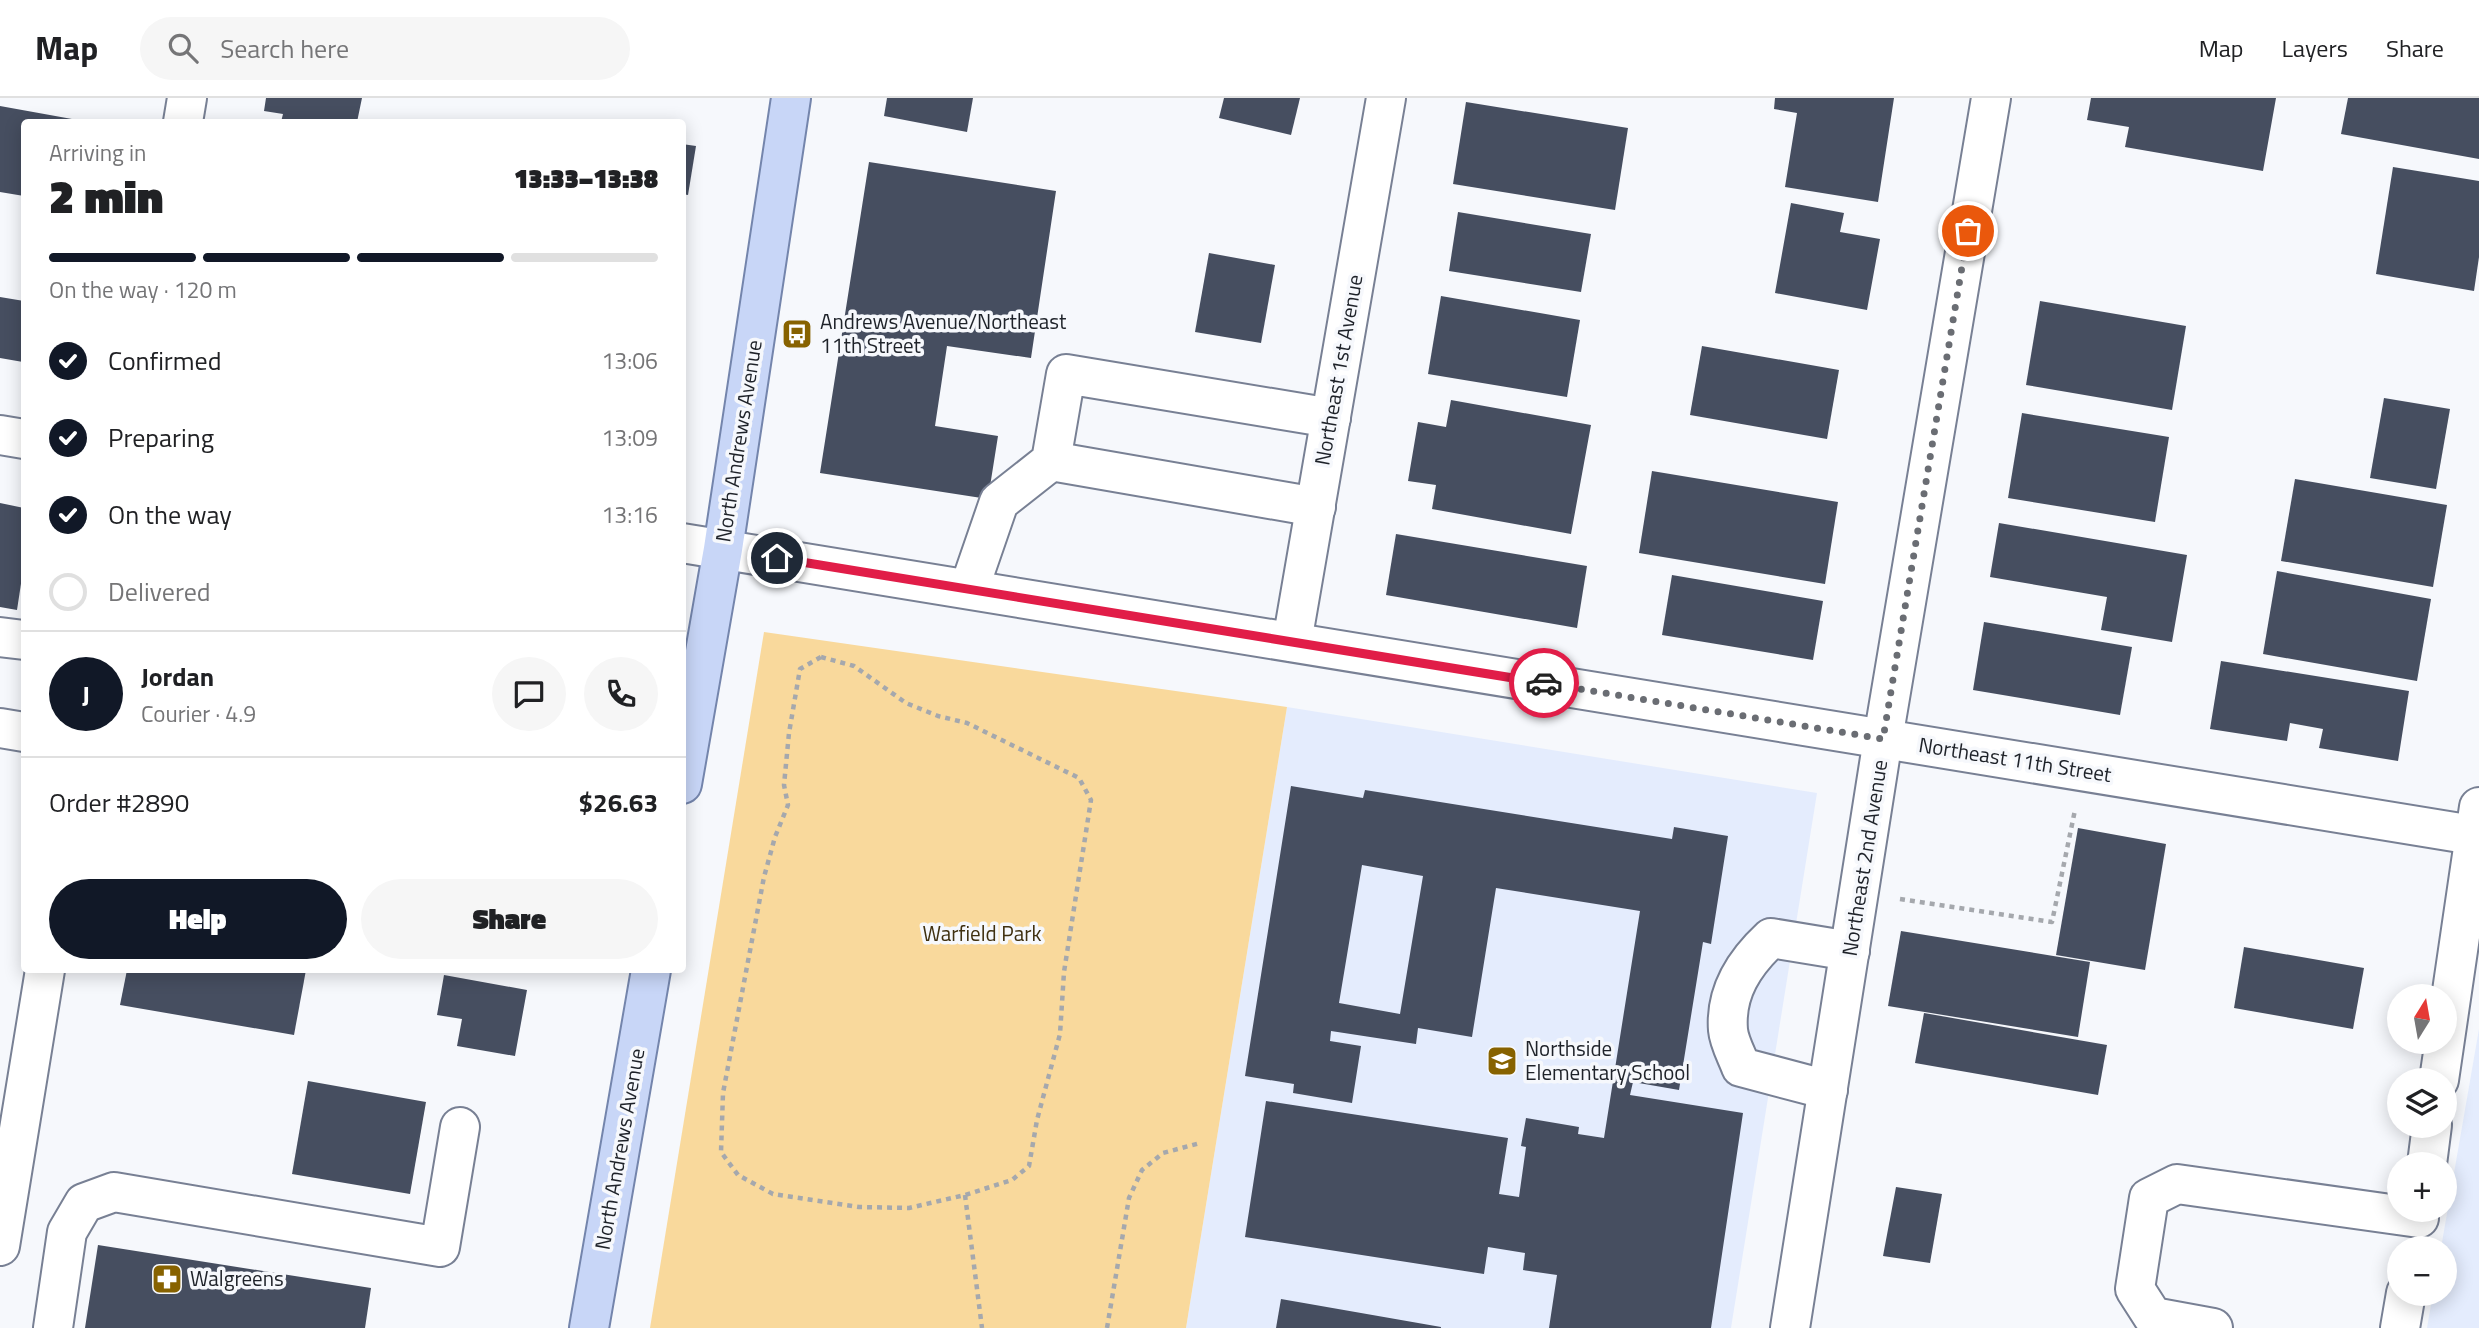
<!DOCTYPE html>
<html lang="en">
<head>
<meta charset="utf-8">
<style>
  body { margin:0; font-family:"Titillium Web",sans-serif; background:#f6f6f6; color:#202124; height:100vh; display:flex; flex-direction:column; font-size:26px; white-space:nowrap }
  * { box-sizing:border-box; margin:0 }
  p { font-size:23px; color:#757577 }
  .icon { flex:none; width:38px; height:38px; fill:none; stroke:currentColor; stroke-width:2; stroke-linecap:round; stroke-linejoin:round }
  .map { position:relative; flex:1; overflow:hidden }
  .drawer { position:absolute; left:21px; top:21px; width:665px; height:854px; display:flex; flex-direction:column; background:#fff; border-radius:7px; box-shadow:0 4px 18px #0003 }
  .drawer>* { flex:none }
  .needle { width:46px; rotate:11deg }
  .buttons { position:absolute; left:2387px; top:886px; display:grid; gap:14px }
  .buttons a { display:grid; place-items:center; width:70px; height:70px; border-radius:50%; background:#fff; box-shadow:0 4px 18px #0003; font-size:35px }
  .pin { position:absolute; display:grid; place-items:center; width:60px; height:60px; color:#fff; margin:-30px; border:4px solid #fff; border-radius:50%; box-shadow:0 2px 7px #0007 }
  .courier { position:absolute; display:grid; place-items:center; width:70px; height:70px; margin:-35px; border:5px solid #e11d48; border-radius:50%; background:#fff; color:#222; box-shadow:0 2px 9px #0007 }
  .overview em { font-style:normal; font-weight:800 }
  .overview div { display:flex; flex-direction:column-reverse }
  .overview { display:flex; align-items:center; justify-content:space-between; height:119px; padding:0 28px }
  h1 { font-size:46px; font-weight:800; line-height:52px }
  .bar { display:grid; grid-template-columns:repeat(4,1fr); gap:10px 7px; align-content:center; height:84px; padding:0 28px }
  .bar i { height:9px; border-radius:5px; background:#e0e0e0 }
  .bar .active { background:#111827 }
  .bar p { grid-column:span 4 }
  .line { display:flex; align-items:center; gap:18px; padding:0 28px; border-top:2px solid #e0e0e0 }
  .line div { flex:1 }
  .round { display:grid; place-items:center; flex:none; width:74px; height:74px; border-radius:37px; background:#f6f6f6 }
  ol { padding:0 28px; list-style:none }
  li { display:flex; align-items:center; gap:21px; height:77px }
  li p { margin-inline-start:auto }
  li .icon { padding:7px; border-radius:50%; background:#111827; color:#fff; stroke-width:4 }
  li:last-child { color:#757577 }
  li i { width:38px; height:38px; border:4px solid #e0e0e0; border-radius:50% }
  .primary-button { display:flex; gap:14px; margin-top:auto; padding:14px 28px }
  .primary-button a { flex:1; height:80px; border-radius:42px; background:#111827; color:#fff; font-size:28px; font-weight:800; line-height:80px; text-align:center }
  .primary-button a+a { background:#f6f6f6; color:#202124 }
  header { display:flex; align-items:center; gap:42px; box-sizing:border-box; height:98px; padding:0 35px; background:#fff; border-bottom:2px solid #e0e0e0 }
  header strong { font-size:33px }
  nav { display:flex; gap:38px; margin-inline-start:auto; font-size:24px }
  .search { width:490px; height:63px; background:#f6f6f6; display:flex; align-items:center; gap:18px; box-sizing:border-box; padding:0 24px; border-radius:38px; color:#757577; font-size:26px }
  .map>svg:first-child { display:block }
  .built { fill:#e4ecfd }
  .green { fill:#f9d99c }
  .building { fill:#464e60; fill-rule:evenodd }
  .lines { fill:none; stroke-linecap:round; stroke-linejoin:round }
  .minor-casing { stroke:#788094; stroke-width:42 }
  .major-casing { stroke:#7485ac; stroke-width:42 }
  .path { stroke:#a5a8ad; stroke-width:4.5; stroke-dasharray:5 5; stroke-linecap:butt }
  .minor { stroke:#fff; stroke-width:38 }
  .major { stroke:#c8d6f7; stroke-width:38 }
  .done { stroke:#6a6d73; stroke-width:7; stroke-dasharray:0 12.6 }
  .route { stroke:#e11d48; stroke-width:9 }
  .labels { text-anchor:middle; stroke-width:7; stroke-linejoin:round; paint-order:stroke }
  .poi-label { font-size:21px; fill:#1e2229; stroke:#f6f8fc; text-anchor:start }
  .street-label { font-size:21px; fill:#1e2229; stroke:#f6f8fc }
  .park-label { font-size:21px; fill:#3f3010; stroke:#f6f8fc }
</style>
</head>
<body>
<header>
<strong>Map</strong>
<div class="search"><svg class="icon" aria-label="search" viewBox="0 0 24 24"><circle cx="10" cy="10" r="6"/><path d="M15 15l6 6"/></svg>Search here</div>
<nav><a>Map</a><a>Layers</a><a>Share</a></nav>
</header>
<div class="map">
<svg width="2479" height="1230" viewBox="0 0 2479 1230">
  <rect width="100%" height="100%" fill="#f6f8fc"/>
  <g class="built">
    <path d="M1287 609 1817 695 1731 1230H1186Z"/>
    <path d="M2479 931V1230H2427L2433 1195H2445V1150H2441Z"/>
  </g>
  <path class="green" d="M764 534 1287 609 1186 1230H650Z"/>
  <g class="building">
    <path d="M266 0H362L357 24H281L283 16 264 13Z"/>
    <path d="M887 0H973L967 34 884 18Z"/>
    <path d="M1224 0H1300L1291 37 1219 20Z"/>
    <path d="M1775 0H1894L1878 104 1785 89 1797 15 1774 11Z"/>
    <path d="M2091 0H2276L2263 73 2125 49 2129 29 2087 22Z"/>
    <path d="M2348 0H2479V61L2341 36Z"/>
    <path d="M1466 4 1628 30 1615 112 1453 86Z"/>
    <path d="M0 8 83 23 24 24V98L0 94Z"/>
    <path d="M682 46 696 48 688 97 682 96Z"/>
    <path d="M869 64 1056 93 1031 260 947 248 935 328 998 338 988 401 820 375Z"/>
    <path d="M2393 69 2479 83V159L2474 193 2376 176Z"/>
    <path d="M1791 105 1844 115 1840 134 1880 141 1867 212 1775 195Z"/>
    <path d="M1458 114 1591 136 1581 194 1449 173Z"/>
    <path d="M1209 155 1275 167 1261 245 1195 234Z"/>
    <path d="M1441 198 1580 222 1567 299 1428 276Z"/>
    <path d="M0 199 24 203 23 264 0 260Z"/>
    <path d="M2040 203 2186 228 2172 312 2026 287Z"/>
    <path d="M1702 248 1839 272 1827 341 1690 317Z"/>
    <path d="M2384 300 2450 311 2436 391 2370 380Z"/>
    <path d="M1451 302 1591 327 1571 436 1432 411 1436 387 1408 383 1418 324 1446 329Z"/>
    <path d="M2022 315 2169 339 2155 424 2008 400Z"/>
    <path d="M1652 373 1838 404 1825 486 1639 455Z"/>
    <path d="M2295 381 2447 407 2433 489 2281 463Z"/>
    <path d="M0 405 24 410V466L17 512 0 509Z"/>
    <path d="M1999 425 2187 457 2172 544 2101 532 2107 499 1990 479Z"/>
    <path d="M1396 436 1587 468 1577 530 1386 497Z"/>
    <path d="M2277 473 2431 501 2417 583 2263 556Z"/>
    <path d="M1672 477 1823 503 1813 562 1662 537Z"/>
    <path d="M1984 524 2132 549 2120 617 1973 592Z"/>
    <path d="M2221 563 2409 593 2398 663 2319 650 2323 631 2290 625 2287 643 2210 631Z"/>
    <path d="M1291 688 1363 700 1365 692 1672 741 1674 729 1728 738 1711 846 1703 844 1679 992 1633 984 1630 997 1743 1015 1711 1230H1549L1557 1177 1523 1172 1525 1155 1488 1149 1484 1176 1245 1139 1266 1003 1508 1040 1499 1096 1519 1099 1526 1049 1521 1048 1526 1020 1579 1029 1578 1036 1604 1040 1640 813 1496 790 1472 939 1418 930 1416 946 1331 933 1330 943 1361 948 1352 1005 1293 995 1294 986 1245 978ZM1362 767 1423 778 1400 916 1339 905Z"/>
    <path d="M2078 730 2166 746 2145 872 2056 857Z"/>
    <path d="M1901 833 2090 864 2078 939 1888 908Z"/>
    <path d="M2244 849 2364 870 2353 931 2234 910Z"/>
    <path d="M127 872H306L294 937 120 907Z"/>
    <path d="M444 877 527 892 515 958 457 948 462 921 437 917Z"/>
    <path d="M1924 915 2107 947 2098 997 1915 965Z"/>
    <path d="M308 983 426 1004 410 1096 292 1076Z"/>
    <path d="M1896 1089 1942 1096 1930 1165 1883 1158Z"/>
    <path d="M98 1147 371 1190 365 1230H85Z"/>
    <path d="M1281 1201 1441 1229V1230H1276Z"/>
  </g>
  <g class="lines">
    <g class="minor-casing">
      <g id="minor">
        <path d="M183 24 187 0"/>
        <path d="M0 337 24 341"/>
        <path d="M1051 363 1316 409"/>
        <path d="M682 445 2479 738"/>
        <path d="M969 491 999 404 1051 363 1066 276 1331 320"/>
        <path d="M0 539 24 542"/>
        <path d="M1292 544 1386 0"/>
        <path d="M0 630 24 634"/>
        <path d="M2439 982 2479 709"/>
        <path d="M1828 992 1741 969C1737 958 1729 944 1728 932 1725 894 1744 865 1771 840L1850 853"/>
        <path d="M2427 1066 2432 1027"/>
        <path d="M0 1148 45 872"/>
        <path d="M53 1230 67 1134 84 1105 114 1094 440 1149 460 1029"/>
        <path d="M1790 1230 1883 641 1991 0"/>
        <path d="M2213 1230 2153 1219 2135 1191 2149 1100 2177 1086 2419 1120"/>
        <path d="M2400 1230 2406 1195"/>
      </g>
    </g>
    <g class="major-casing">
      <g id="major">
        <path d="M682 686 723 451 791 0"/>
        <path d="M589 1230 651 872"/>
      </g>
    </g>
    <g class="path">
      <path d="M821 559 854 568 906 605 938 618 967 625 1079 680 1091 702 1064 874 1060 936 1037 1022 1029 1068 1012 1082 965 1097 909 1110 859 1109 773 1096 738 1077 721 1054 723 995 764 779 775 739 788 707 784 687 789 635 800 571Z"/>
      <path d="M1900 801 2052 824 2075 712"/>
      <path d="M965 1097 982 1230"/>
      <path d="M1107 1230 1129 1100 1142 1072 1163 1055 1200 1045"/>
    </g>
    <use href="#minor" class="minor"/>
    <use href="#major" class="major"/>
  </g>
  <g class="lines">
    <path class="done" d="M1544 585 1883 641 1968 133"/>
    <path class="route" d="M777 460 1544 585"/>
  </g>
  <defs>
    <g id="bus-square" transform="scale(1.575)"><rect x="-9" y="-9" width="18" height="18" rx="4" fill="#876200" stroke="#f6f8fc"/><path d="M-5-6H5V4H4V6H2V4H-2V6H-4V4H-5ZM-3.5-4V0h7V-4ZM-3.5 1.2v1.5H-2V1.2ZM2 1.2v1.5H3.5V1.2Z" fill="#fff"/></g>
    <g id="school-square" transform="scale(1.575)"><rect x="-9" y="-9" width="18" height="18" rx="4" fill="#876200" stroke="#f6f8fc"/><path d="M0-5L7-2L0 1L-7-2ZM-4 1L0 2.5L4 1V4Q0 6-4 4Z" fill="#fff"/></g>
    <g id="pharmacy-square" transform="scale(1.575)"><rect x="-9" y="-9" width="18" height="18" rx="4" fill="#876200" stroke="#f6f8fc"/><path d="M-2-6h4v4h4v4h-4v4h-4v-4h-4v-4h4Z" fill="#fff"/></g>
  </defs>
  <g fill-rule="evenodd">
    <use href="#bus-square" x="797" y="236"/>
    <use href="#school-square" x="1502" y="963"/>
    <use href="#pharmacy-square" x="167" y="1181"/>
  </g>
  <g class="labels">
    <g class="poi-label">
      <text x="820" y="231">Andrews Avenue/Northeast<tspan x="820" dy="24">11th Street</tspan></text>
      <text x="1525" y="958">Northside<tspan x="1525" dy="24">Elementary School</tspan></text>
      <text x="190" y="1188">Walgreens</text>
    </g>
    <g class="street-label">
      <text transform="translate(1339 272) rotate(-80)" y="7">Northeast 1st Avenue</text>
      <text transform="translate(739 343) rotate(-81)" y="7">North Andrews Avenue</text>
      <text transform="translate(2015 662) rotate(9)" y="7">Northeast 11th Street</text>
      <text transform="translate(1865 760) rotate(-81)" y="7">Northeast 2nd Avenue</text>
      <text transform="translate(620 1051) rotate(-80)" y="7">North Andrews Avenue</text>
    </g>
    <g class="park-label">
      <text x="982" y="843">Warfield Park</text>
    </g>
  </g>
</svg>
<div class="buttons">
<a><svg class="needle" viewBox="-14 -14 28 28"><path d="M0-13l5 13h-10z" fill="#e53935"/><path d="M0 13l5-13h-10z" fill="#757577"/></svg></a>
<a><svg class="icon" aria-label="layers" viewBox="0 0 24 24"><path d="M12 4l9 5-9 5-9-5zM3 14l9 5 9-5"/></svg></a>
<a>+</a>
<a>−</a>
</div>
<div class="pin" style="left:1968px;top:133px;background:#ea580c"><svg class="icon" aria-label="bag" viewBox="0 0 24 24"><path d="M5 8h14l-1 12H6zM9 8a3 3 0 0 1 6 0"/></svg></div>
<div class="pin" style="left:777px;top:460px;background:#1f2937"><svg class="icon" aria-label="home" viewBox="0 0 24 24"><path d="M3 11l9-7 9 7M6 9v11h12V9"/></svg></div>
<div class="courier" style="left:1544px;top:585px"><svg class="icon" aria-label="car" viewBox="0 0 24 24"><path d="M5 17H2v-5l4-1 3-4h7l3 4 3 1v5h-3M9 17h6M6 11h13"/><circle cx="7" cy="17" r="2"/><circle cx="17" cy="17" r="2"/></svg></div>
<section class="drawer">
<div class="overview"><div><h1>2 min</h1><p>Arriving in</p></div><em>13:33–13:38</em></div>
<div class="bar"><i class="active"></i><i class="active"></i><i class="active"></i><i></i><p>On the way · 120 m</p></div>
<ol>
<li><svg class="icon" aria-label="check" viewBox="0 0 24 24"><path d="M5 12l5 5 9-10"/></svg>Confirmed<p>13:06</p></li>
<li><svg class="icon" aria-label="check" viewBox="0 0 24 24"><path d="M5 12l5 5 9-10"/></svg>Preparing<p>13:09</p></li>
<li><svg class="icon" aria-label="check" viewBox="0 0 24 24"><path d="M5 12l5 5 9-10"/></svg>On the way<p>13:16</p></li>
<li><i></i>Delivered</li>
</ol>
<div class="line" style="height:126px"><b class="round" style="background:#111827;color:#fff">J</b><div><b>Jordan</b><p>Courier · 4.9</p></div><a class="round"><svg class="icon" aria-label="chat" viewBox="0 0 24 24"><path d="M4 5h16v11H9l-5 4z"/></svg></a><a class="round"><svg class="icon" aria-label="phone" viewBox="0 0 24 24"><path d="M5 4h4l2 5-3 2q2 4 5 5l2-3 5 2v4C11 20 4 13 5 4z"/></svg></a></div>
<div class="line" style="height:91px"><div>Order #2890</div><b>$26.63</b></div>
<div class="primary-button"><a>Help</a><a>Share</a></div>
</section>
</div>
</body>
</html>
